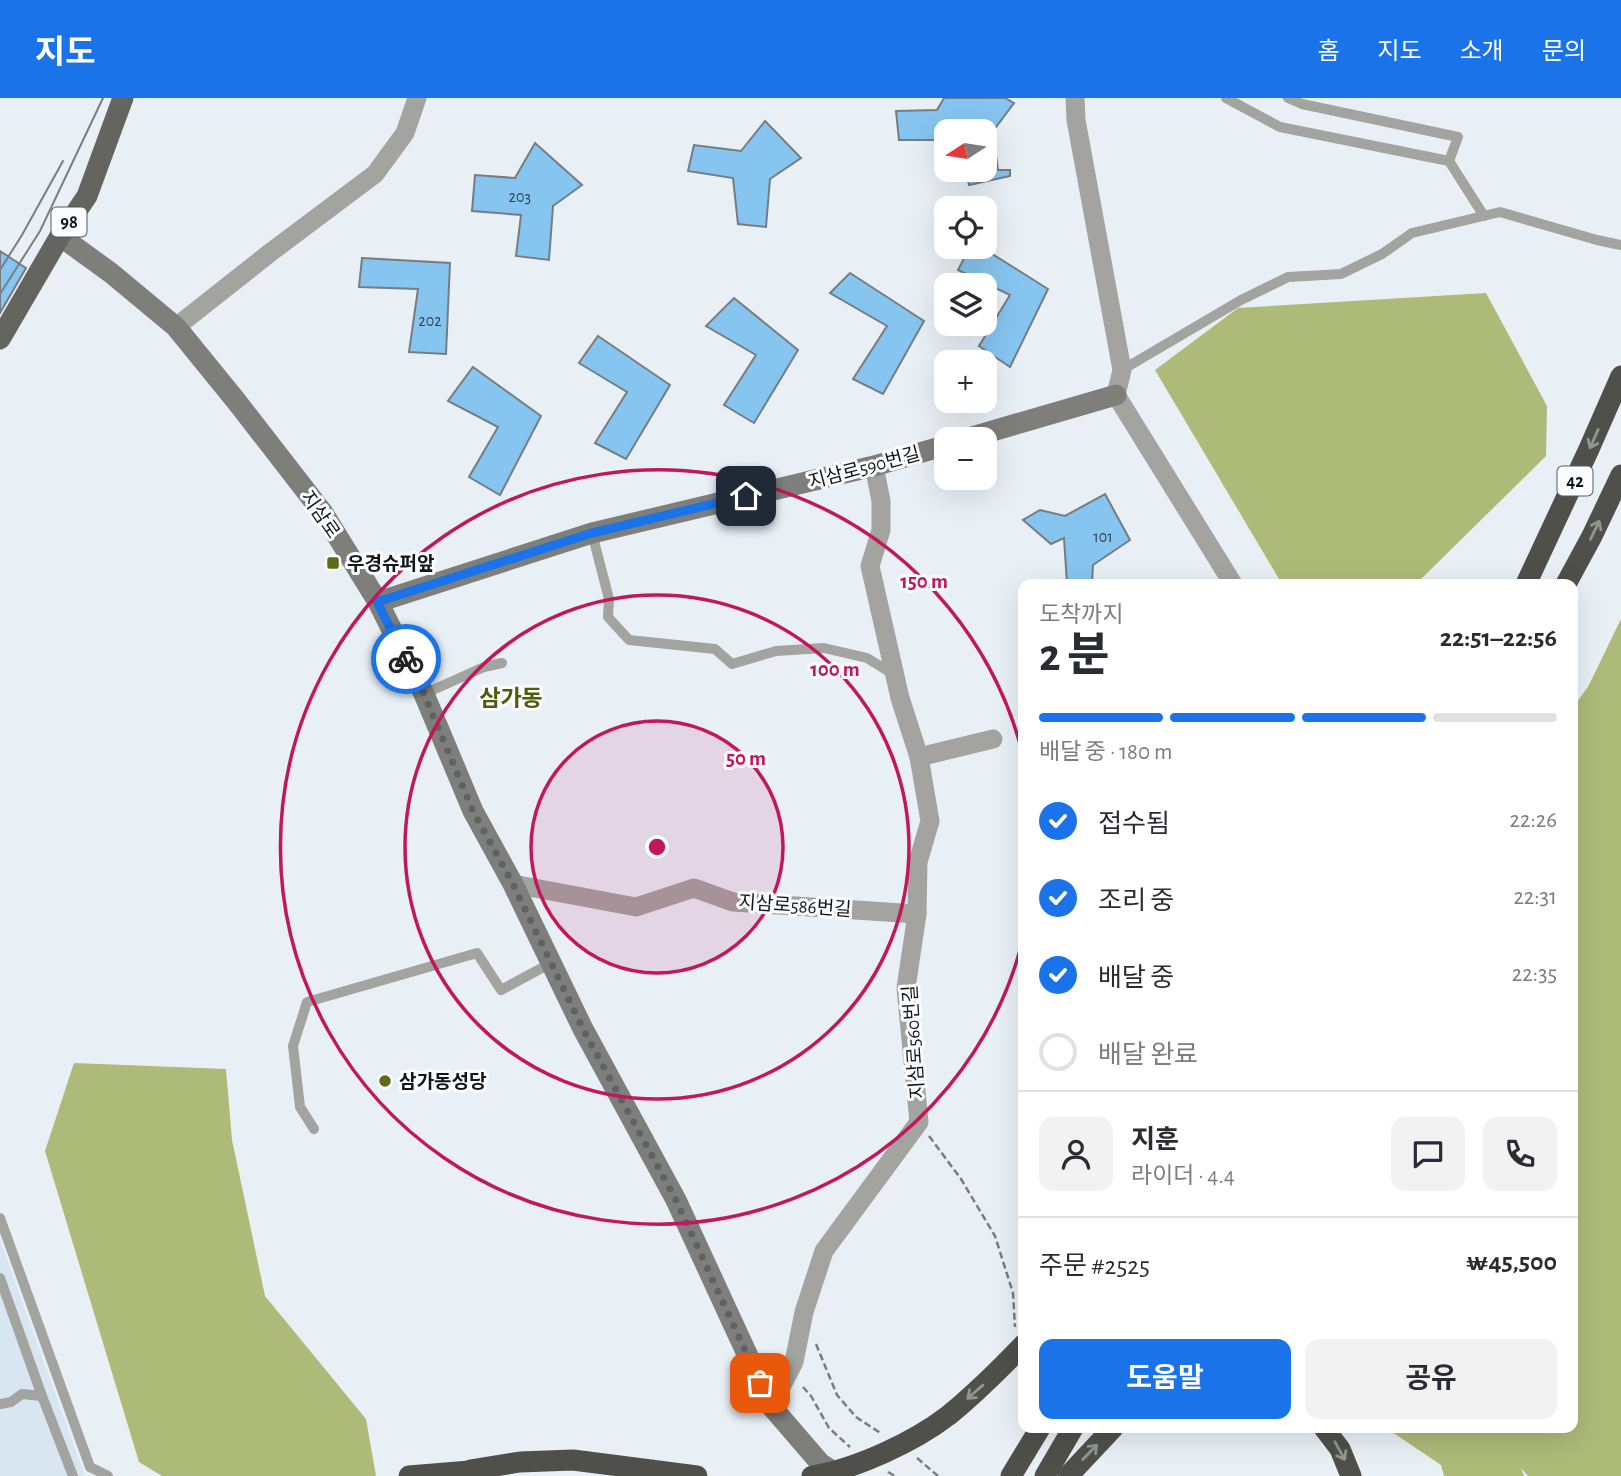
<!DOCTYPE html>
<html lang="ko">
<head>
<meta charset="utf-8">
<style>
  body { margin:0; font-family:"Alegreya Sans","Noto Sans KR",sans-serif; background:#f2f2f3; color:#2b2b33; height:100vh; display:flex; flex-direction:column; font-size:26px; white-space:nowrap }
  * { box-sizing:border-box; margin:0 }
  p { font-size:23px; color:#7c7c81 }
  .icon { flex:none; width:38px; height:38px; fill:none; stroke:currentColor; stroke-width:2; stroke-linecap:round; stroke-linejoin:round }
  .map { position:relative; flex:1; overflow:hidden }
  .details { position:absolute; left:1018px; top:481px; width:560px; height:854px; display:flex; flex-direction:column; background:#fff; border-radius:14px; box-shadow:0 7px 28px #0002 }
  .details>* { flex:none }
  .needle { width:46px; rotate:258deg }
  .tools { position:absolute; left:934px; top:21px; display:grid; gap:14px }
  .tools a { display:grid; place-items:center; width:63px; height:63px; border-radius:14px; background:#fff; box-shadow:0 7px 28px #0002; font-size:35px }
  .pin { position:absolute; display:grid; place-items:center; width:60px; height:60px; color:#fff; margin:-30px; border-radius:14px; box-shadow:0 4px 10px #0006 }
  .courier { position:absolute; display:grid; place-items:center; width:70px; height:70px; margin:-35px; border:5px solid #1a73e8; border-radius:50%; background:#fff; color:#222; box-shadow:0 2px 9px #0007 }
  .head em { font-style:normal; font-weight:700 }
  .head div { display:flex; flex-direction:column-reverse }
  .head { display:flex; align-items:center; justify-content:space-between; height:119px; padding:0 21px }
  h1 { font-size:46px; font-weight:700; line-height:52px }
  .bar { display:grid; grid-template-columns:repeat(4,1fr); gap:10px 7px; align-content:center; height:84px; padding:0 21px }
  .bar i { height:9px; border-radius:5px; background:#e1e1e2 }
  .bar .selected { background:#1a73e8 }
  .bar p { grid-column:span 4 }
  .line { display:flex; align-items:center; gap:18px; padding:0 21px; border-top:2px solid #e1e1e2 }
  .line div { flex:1 }
  .round { display:grid; place-items:center; flex:none; width:74px; height:74px; border-radius:14px; background:#f2f2f3 }
  ol { padding:0 21px; list-style:none }
  li { display:flex; align-items:center; gap:21px; height:77px }
  li p { margin-inline-start:auto }
  li .icon { padding:7px; border-radius:50%; background:#1a73e8; color:#fff; stroke-width:4 }
  li:last-child { color:#7c7c81 }
  li i { width:38px; height:38px; border:4px solid #e1e1e2; border-radius:50% }
  .primary-button { display:flex; gap:14px; margin-top:auto; padding:14px 21px }
  .primary-button a { flex:1; height:80px; border-radius:14px; background:#1a73e8; color:#fff; font-size:28px; font-weight:700; line-height:80px; text-align:center }
  .primary-button a+a { background:#f2f2f3; color:#2b2b33 }
  header { display:flex; align-items:center; gap:42px; box-sizing:border-box; height:98px; padding:0 35px; background:#1a73e8; color:#fff }
  header strong { font-size:33px }
  nav { display:flex; gap:38px; margin-inline-start:auto; font-size:24px }
  .map>svg:first-child { display:block }
  .built { fill:#d7e6f1 }
  .forest { fill:#adba78 }
  .building { fill:#86c5f0; stroke:#767d82; stroke-width:2 }
  .lines { fill:none; stroke-linecap:round; stroke-linejoin:round }
  .path { stroke:#787d81; stroke-width:2.5; stroke-dasharray:7 3.5; stroke-linecap:butt }
  .lane { stroke:#a3a3a0; stroke-width:10 }
  .street { stroke:#a3a3a0; stroke-width:19 }
  .secondary { stroke:#7e7f7a; stroke-width:21 }
  .primary { stroke:#64655f; stroke-width:21 }
  .highway { stroke:#4e5049; stroke-width:21 }
  .tram { stroke:#787e82; stroke-width:2 }
  .highway-bridge { stroke:#4e5049; stroke-width:21 }
  .oneway { stroke:#939592 }
  .done { stroke:#5e6266; stroke-width:7; stroke-dasharray:0 12.6 }
  .route { stroke:#1a73e8; stroke-width:9 }
  .ring { fill:none; stroke:#c2185b; stroke-width:3.5 }
  .poi-dot { fill:#606c15; stroke:#fafdff; stroke-width:2.5 }
  .labels { text-anchor:middle; stroke-width:6; stroke-linejoin:round; paint-order:stroke }
  .number-label { font-size:16px; fill:#30424e }
  .shield { fill:#fafdff; stroke:#585b5d; stroke-width:2 }
  .shield-label { font-size:18px; font-weight:bold; fill:#131618 }
  .street-label { font-size:19px; fill:#131618; stroke:#fafdff }
  .poi-label { font-size:19px; font-weight:bold; fill:#131618; stroke:#fafdff; text-anchor:start }
  .quarter-label { font-size:23px; font-weight:bold; fill:#515c09; stroke:#fafdff }
  .centre { fill:#c2185b; stroke:#fafdff; stroke-width:3.5 }
  .ring-label { font-size:21px; text-anchor:middle; font-weight:bold; fill:#c2185b; stroke:#fafdff; stroke-width:6; stroke-linejoin:round; paint-order:stroke }
</style>
</head>
<body>
<header>
<strong>지도</strong>
<nav><a>홈</a><a>지도</a><a>소개</a><a>문의</a></nav>
</header>
<div class="map">
<svg width="1621" height="1378" viewBox="0 0 1621 1378">
  <rect width="100%" height="100%" fill="#e8f0f6"/>
  <path class="built" d="M0 1142 85 1378H0Z"/>
  <g class="forest">
    <path d="M1486 195 1547 308 1546 358 1416 486H1282L1155 272 1238 210Z"/>
    <path d="M1621 521V1378H1528L1521 1370 1524 1378H1444L1441 1367 1386 1330H1573V609L1588 589Z"/>
    <path d="M74 965 226 971 232 1042 265 1198 366 1321 376 1378H162L139 1364 45 1053Z"/>
  </g>
  <g class="building">
    <path d="M944 0H1005L1014 5 993 33H947V42H899L896 13 937 12Z"/>
    <path d="M765 23 801 60 770 81 766 129 738 126 733 80 688 73 694 47 741 53Z"/>
    <path d="M985 37H993L998 72H1010V78L969 87 966 72H985Z"/>
    <path d="M535 45 582 87 553 108 549 162 516 158 521 117 472 113 475 77 515 80Z"/>
    <path d="M970 149H981L1048 191 1010 269 979 248 1010 197 958 172Z"/>
    <path d="M0 153 26 170 0 215Z"/>
    <path d="M362 160 450 165 446 256 409 254 418 191 359 189Z"/>
    <path d="M850 175 924 223 883 296 853 281 887 228 830 195Z"/>
    <path d="M734 200 798 252 754 325 724 307 756 257 706 228Z"/>
    <path d="M598 238 670 287 626 361 595 345 627 294 579 265Z"/>
    <path d="M473 269 541 318 500 397 469 379 498 329 448 303Z"/>
    <path d="M1105 396 1130 442 1093 467 1092 486H1067L1064 440 1051 446 1023 422 1040 412 1065 418Z"/>
  </g>
  <g class="lines">
    <g class="path">
      <path d="M929 1038 961 1081 995 1138 1013 1195 1015 1229"/>
      <path d="M816 1246 837 1297 856 1319 882 1336"/>
      <path d="M1021 1277 1024 1287"/>
      <path d="M803 1289 811 1298 829 1330 850 1349"/>
      <path d="M917 1360 938 1378"/>
      <path d="M888 1374 895 1378"/>
    </g>
    <g class="lane">
      <path d="M1226 0 1280 29 1449 63 1484 118"/>
      <path d="M1288 0 1302 6 1458 39 1449 63"/>
      <path d="M1122 272 1241 202 1288 179 1341 176 1382 156 1412 135 1500 114 1597 142 1621 147"/>
      <path d="M592 435 609 501 608 519 629 542 715 551 732 566 776 553 824 550 867 560 893 576"/>
      <path d="M424 596 484 569 502 565"/>
      <path d="M314 1031 300 1009 293 948 307 904 477 855 501 892 551 865"/>
      <path d="M0 1120 90 1369 108 1378"/>
      <path d="M0 1180 42 1298 73 1378"/>
      <path d="M0 1306 11 1304 22 1296 42 1298"/>
    </g>
    <g class="street">
      <path d="M1075 0 1076 22 1122 272 1116 297 1233 486"/>
      <path d="M176 229 271 154 375 76 405 35 417 0"/>
      <path d="M874 368 881 403V432L870 468 900 600 919 659"/>
      <path d="M513 786 636 809 694 790 733 804 917 816"/>
      <path d="M771 1308 794 1264 804 1214 824 1153 919 1024 906 890 917 816 918 764 930 723 919 659 993 641"/>
    </g>
    <g class="secondary">
      <path d="M60 138 111 175 176 229 237 304 323 415 378 504 424 596 473 713 513 786 583 931 676 1102 771 1308 821 1366 840 1378"/>
      <path d="M965 341 1116 297"/>
      <path d="M378 504 592 435 874 368 947 347"/>
    </g>
    <path class="primary" d="M0 241 60 138 87 98 123 0"/>
    <g class="highway">
      <path d="M1526 486 1589 351 1621 278"/>
      <path d="M1566 486 1592 438 1621 377"/>
      <path d="M1324 1330 1340 1351 1351 1378"/>
      <path d="M470 1372 520 1364 573 1362 697 1378"/>
      <path d="M409 1378 482 1372"/>
      <path d="M1011 1378 1040 1330"/>
    </g>
    <g class="tram">
      <path d="M0 172 22 137 63 63"/>
      <path d="M0 196 40 133 103 0"/>
    </g>
    <g class="highway-bridge">
      <path d="M812 1378C856 1371 914 1344 949 1317 976 1295 1000 1271 1024 1246"/>
      <path d="M1045 1378 1073 1330"/>
      <path d="M1068 1378 1113 1330"/>
    </g>
  </g>
  <defs><path id="oneway-shaft" d="M-6 0H5M1.5-3L5.5 0L1.5 3" fill="none" stroke-width="1.6" stroke-linecap="round" stroke-linejoin="round" transform="scale(1.75)"/></defs>
  <g class="oneway">
    <use href="#oneway-shaft" transform="translate(1594 341) rotate(114)"/>
    <use href="#oneway-shaft" transform="translate(1595 432) rotate(-64)"/>
    <use href="#oneway-shaft" transform="translate(975 1294) rotate(139)"/>
    <use href="#oneway-shaft" transform="translate(1340 1353) rotate(61)"/>
    <use href="#oneway-shaft" transform="translate(1090 1354) rotate(-46)"/>
  </g>
  <g class="lines">
    <path class="done" d="M406 561 424 596 473 713 513 786 583 931 676 1102 760 1285"/>
    <path class="route" d="M406 561 377 504 592 435 746 398"/>
  </g>
  <circle cx="657" cy="749" r="126" fill="#c2185b" fill-opacity=".12"/>
  <g class="ring">
    <circle cx="657" cy="749" r="126"/>
    <circle cx="657" cy="749" r="252"/>
    <path d="M1024 837A377 377 0 1 1 1024 661"/>
  </g>
  <g class="poi-dot">
    <rect x="326" y="458" width="14" height="14" rx="3.5"/>
    <circle cx="385" cy="983" r="7"/>
  </g>
  <g class="labels">
    <g class="number-label">
      <text x="520" y="104">203</text>
      <text x="430" y="228">202</text>
      <text x="1103" y="444">101</text>
    </g>
    <g class="shield">
      <rect x="51.5" y="109.5" width="35" height="29" rx="5"/>
      <rect x="1557.5" y="368.5" width="35" height="29" rx="5"/>
    </g>
    <g class="shield-label">
      <text x="69" y="130">98</text>
      <text x="1575" y="389">42</text>
    </g>
    <g class="street-label">
      <text transform="translate(864 369) rotate(-15)" y="7">지삼로590번길</text>
      <text transform="translate(321 416) rotate(55)" y="7">지삼로</text>
      <text transform="translate(795 807) rotate(4)" y="7">지삼로586번길</text>
      <text transform="translate(913 944) rotate(-94)" y="7">지삼로560번길</text>
    </g>
    <g class="poi-label">
      <text x="347" y="472">우경슈퍼앞</text>
      <text x="399" y="990">삼가동성당</text>
    </g>
    <g class="quarter-label">
      <text x="511" y="608">삼가동</text>
    </g>
  </g>
  <circle cx="657" cy="749" r="10" class="centre"/>
  <g class="ring-label">
    <text x="924" y="490">150 m</text>
    <text x="835" y="578">100 m</text>
    <text x="746" y="667">50 m</text>
  </g>
</svg>
<div class="tools">
<a><svg class="needle" viewBox="-14 -14 28 28"><path d="M0-13l5 13h-10z" fill="#e53935"/><path d="M0 13l5-13h-10z" fill="#7c7c81"/></svg></a>
<a><svg class="icon" aria-label="locate" viewBox="0 0 24 24"><circle cx="12" cy="12" r="6"/><path d="M12 2v4M12 18v4M2 12h4M18 12h4"/></svg></a>
<a><svg class="icon" aria-label="layers" viewBox="0 0 24 24"><path d="M12 4l9 5-9 5-9-5zM3 14l9 5 9-5"/></svg></a>
<a>+</a>
<a>−</a>
</div>
<div class="pin" style="left:760px;top:1285px;background:#ea580c"><svg class="icon" aria-label="bag" viewBox="0 0 24 24"><path d="M5 8h14l-1 12H6zM9 8a3 3 0 0 1 6 0"/></svg></div>
<div class="pin" style="left:746px;top:398px;background:#1f2937"><svg class="icon" aria-label="home" viewBox="0 0 24 24"><path d="M3 11l9-7 9 7M6 9v11h12V9"/></svg></div>
<div class="courier" style="left:406px;top:561px"><svg class="icon" aria-label="bike" viewBox="0 0 24 24"><circle cx="6" cy="16" r="4"/><circle cx="18" cy="16" r="4"/><path d="M6 16l4-8h5l3 8M10 8l3 8H6M13 5h3"/></svg></div>
<section class="details">
<div class="head"><div><h1>2 분</h1><p>도착까지</p></div><em>22:51–22:56</em></div>
<div class="bar"><i class="selected"></i><i class="selected"></i><i class="selected"></i><i></i><p>배달 중 · 180 m</p></div>
<ol>
<li><svg class="icon" aria-label="check" viewBox="0 0 24 24"><path d="M5 12l5 5 9-10"/></svg>접수됨<p>22:26</p></li>
<li><svg class="icon" aria-label="check" viewBox="0 0 24 24"><path d="M5 12l5 5 9-10"/></svg>조리 중<p>22:31</p></li>
<li><svg class="icon" aria-label="check" viewBox="0 0 24 24"><path d="M5 12l5 5 9-10"/></svg>배달 중<p>22:35</p></li>
<li><i></i>배달 완료</li>
</ol>
<div class="line" style="height:126px"><a class="round"><svg class="icon" aria-label="person" viewBox="0 0 24 24"><circle cx="12" cy="8" r="4"/><path d="M4 21q1-7 8-7t8 7"/></svg></a><div><b>지훈</b><p>라이더 · 4.4</p></div><a class="round"><svg class="icon" aria-label="chat" viewBox="0 0 24 24"><path d="M4 5h16v11H9l-5 4z"/></svg></a><a class="round"><svg class="icon" aria-label="phone" viewBox="0 0 24 24"><path d="M5 4h4l2 5-3 2q2 4 5 5l2-3 5 2v4C11 20 4 13 5 4z"/></svg></a></div>
<div class="line" style="height:91px"><div>주문 #2525</div><b>₩45,500</b></div>
<div class="primary-button"><a>도움말</a><a>공유</a></div>
</section>
</div>
</body>
</html>
